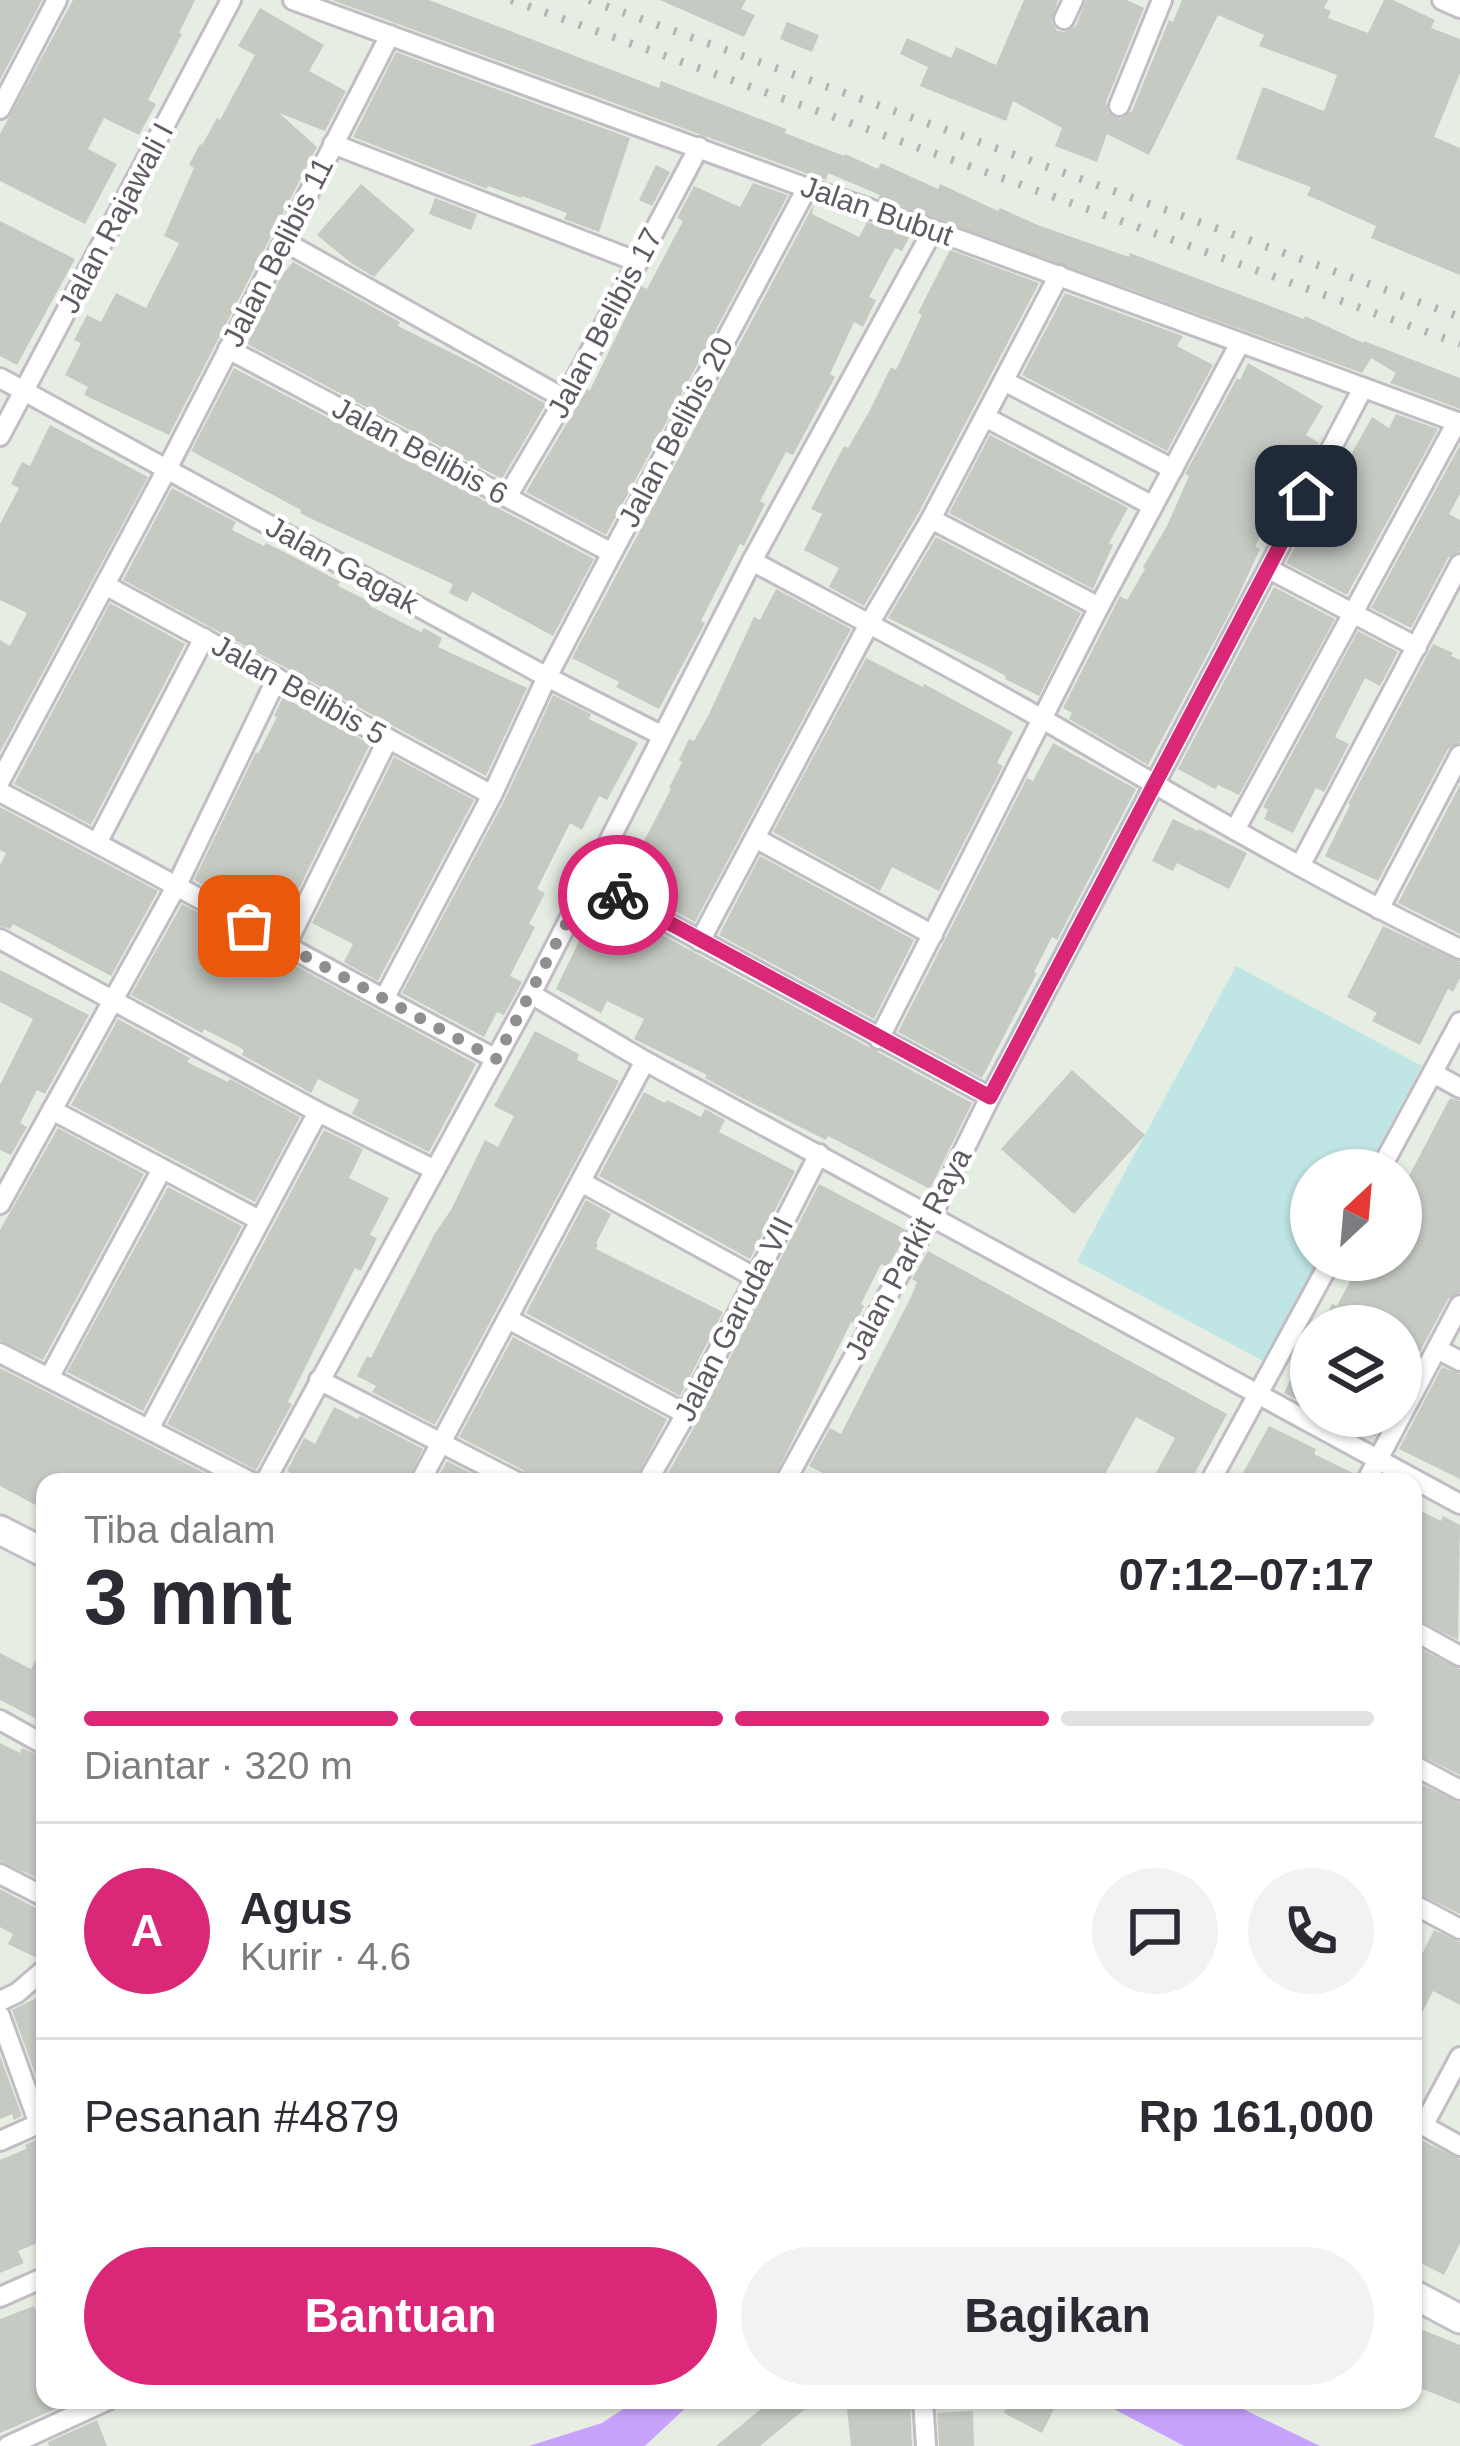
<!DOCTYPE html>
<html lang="id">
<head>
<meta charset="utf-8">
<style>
  body { margin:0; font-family:Arial,sans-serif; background:#f2f2f3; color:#2b2b33; height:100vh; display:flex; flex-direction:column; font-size:45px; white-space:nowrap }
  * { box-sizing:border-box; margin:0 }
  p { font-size:39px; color:#7c7c81 }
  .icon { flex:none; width:66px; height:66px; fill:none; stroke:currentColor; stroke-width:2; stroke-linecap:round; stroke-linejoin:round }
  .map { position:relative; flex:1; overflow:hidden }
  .drawer { position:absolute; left:36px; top:1473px; width:1386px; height:936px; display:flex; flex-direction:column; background:#fff; border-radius:24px; box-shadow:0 3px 9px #0004 }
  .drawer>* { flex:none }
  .needle { width:78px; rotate:26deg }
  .tools { position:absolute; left:1290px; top:1149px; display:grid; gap:24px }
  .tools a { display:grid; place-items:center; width:132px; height:132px; border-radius:50%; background:#fff; box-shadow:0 3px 9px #0004; font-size:60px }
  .pin { position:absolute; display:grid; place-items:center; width:102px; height:102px; color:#fff; margin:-51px; border-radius:24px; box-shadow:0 6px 18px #0006 }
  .courier { position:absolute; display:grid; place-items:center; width:120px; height:120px; margin:-60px; border:9px solid #db2777; border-radius:50%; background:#fff; color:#222; box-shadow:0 3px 15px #0007 }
  .headline em { font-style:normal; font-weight:600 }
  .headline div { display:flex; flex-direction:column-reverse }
  .headline { display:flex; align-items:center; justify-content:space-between; height:204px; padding:0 48px }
  h1 { font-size:78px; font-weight:600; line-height:90px }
  .bar { display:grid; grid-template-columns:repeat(4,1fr); gap:18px 12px; align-content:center; height:144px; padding:0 48px }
  .bar i { height:15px; border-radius:9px; background:#e1e1e2 }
  .bar .current { background:#db2777 }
  .bar p { grid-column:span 4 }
  .line { display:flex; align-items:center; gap:30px; padding:0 48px; border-top:3px solid #e1e1e2 }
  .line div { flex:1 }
  .round { display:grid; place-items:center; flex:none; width:126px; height:126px; border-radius:63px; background:#f2f2f3 }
  .action { display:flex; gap:24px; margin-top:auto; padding:24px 48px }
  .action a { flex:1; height:138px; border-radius:72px; background:#db2777; color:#fff; font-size:48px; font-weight:600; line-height:138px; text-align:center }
  .action a+a { background:#f2f2f3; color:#2b2b33 }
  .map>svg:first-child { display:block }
  .green { fill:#bfe5e4 }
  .water { fill:#c8a3fe }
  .building { fill:#c5cac2 }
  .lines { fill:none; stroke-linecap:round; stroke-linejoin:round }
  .street-casing { stroke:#c2bdc4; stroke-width:24 }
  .secondary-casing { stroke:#c5bfc8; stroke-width:33 }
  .street { stroke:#fff; stroke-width:18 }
  .secondary { stroke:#fff; stroke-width:27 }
  .rail { stroke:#b5b4b5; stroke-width:8; stroke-dasharray:3 15; stroke-linecap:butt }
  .done { stroke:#8f8e90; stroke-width:12; stroke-dasharray:0 21.6 }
  .route { stroke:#db2777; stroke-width:15 }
  .labels { text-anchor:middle; stroke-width:9; stroke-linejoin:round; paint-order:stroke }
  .street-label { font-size:30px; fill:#605b63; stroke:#fff }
</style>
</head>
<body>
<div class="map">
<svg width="1460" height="2446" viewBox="0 0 1460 2446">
  <rect width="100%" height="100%" fill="#e6eee3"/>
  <path class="green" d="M1236 966 1422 1066 1366 1170H1311V1260H1318L1263 1361 1077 1261Z"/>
  <g class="water">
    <path d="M637 2400H694L645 2446H529L602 2423Z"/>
    <path d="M1097 2400H1224L1320 2446H1184Z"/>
  </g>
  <g class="building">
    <path d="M0 0H42L0 80Z"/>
    <path d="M73 0H195L179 33 182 34 148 100 156 104 139 135 104 118 88 149 117 164 85 224 0 181V134Z"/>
    <path d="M332 0H429L659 88 661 81 786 129 785 133 844 156 845 154 878 169 881 163 938 189 940 184 998 211 1000 208 1040 226 1129 257 1130 253 1304 319 1305 316 1363 343 1364 341 1460 378V409L1390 383 1396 373 1371 358 1362 373 878 198 880 195 828 173 826 180 811 175Z"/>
    <path d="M660 0H746L741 9 755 15 744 37Z"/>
    <path d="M1024 0H1058L1051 21 1057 31 1064 32 1076 26 1086 0H1127L1144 8 1106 102 1108 113 1120 119 1132 111 1169 20 1173 22 1182 0H1328L1324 8 1331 11 1328 18 1368 33 1384 0H1393L1435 20 1431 28 1460 39V73L1434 137 1460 148V275L1371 238 1376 226 1307 195 1311 187 1236 159 1263 87 1324 111 1337 75 1259 46 1264 35 1218 15 1149 155 1107 134 1097 162 1055 146 1062 128 1013 101 1006 121 920 86 928 67 900 54 907 38 951 58 956 47 996 65Z"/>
    <path d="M260 8 324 45 309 71 346 91 325 131 279 113 317 147 169 435 84 395 88 387 65 375 81 343 74 340 87 315 101 322 116 293 146 308 179 243 164 236 194 168 189 165 200 144 202 145 217 118 220 120 255 55 238 46Z"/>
    <path d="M787 22 819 35 812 52 780 39Z"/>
    <path d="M396 52 630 138 599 232 564 219 567 213 522 196 521 198 488 186 487 189 353 137Z"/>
    <path d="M656 165 670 172 652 206 639 200Z"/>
    <path d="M753 183 788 195 606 535 526 492 587 389 590 390 641 286 647 289 683 221 677 218 694 186 740 207Z"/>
    <path d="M361 184 415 230 374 277 351 263 317 235Z"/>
    <path d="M435 198 477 214 471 230 429 214Z"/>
    <path d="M814 204 812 214 859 237 867 222 910 236 902 251 895 248 869 297 876 300 863 327 854 322 830 374 835 377 793 455 786 452 760 501 765 504 744 546 740 544 701 621 705 623 659 709 616 687 619 682 572 658Z"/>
    <path d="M0 221 75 259 17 365 0 356Z"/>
    <path d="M950 250 1039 283 919 512 864 606 829 587 839 568 804 550 822 514 811 509 844 446 848 448 870 410 891 367 896 370 922 315 918 313Z"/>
    <path d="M293 262 400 322 398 326 478 366 546 404 502 479 247 344 282 275Z"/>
    <path d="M1065 293 1183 336 1177 346 1213 365 1167 451 1022 375Z"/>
    <path d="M1248 363 1323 406 1306 435 1319 443 1302 471 1298 469 1255 546 1260 549 1235 603 1148 765 1069 719 1072 713 1063 708 1120 596 1127 600 1145 569 1143 567 1167 526 1189 476 1185 474 1237 378 1240 380Z"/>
    <path d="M234 368 594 559 553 636 472 592 467 602 449 593 453 584 316 521 300 513 301 510 191 451Z"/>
    <path d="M1396 414 1438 429 1347 595 1286 563 1318 508 1321 509 1372 417 1389 428Z"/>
    <path d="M50 425 148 477 0 752V640L10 646 27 613 0 600V524L19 488 11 484 22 462 30 466Z"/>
    <path d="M990 435 1128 508 1109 543 1113 545 1093 589 949 513Z"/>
    <path d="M1460 445V494L1449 514 1460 520V551L1448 558 1411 628 1371 608Z"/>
    <path d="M172 488 236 522 232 530 264 546 266 543 292 556 340 582 338 586 372 603 370 606 421 632 424 628 442 638 438 647 527 688 486 776 123 580Z"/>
    <path d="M936 537 1081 613 1039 696 1005 679 1006 676 985 665 888 618Z"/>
    <path d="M1274 587 1335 619 1239 795 1218 785 1215 789 1178 769Z"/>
    <path d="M776 589 851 629 695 922 619 881 637 845 641 847 671 789 669 788 682 762 679 760 689 739 694 741 709 714 754 617 760 620Z"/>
    <path d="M110 603 185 644 91 825 14 784Z"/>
    <path d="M1358 631 1398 652 1380 686 1365 678 1335 737 1349 744 1324 792 1316 788 1293 833 1264 819 1268 810 1263 807Z"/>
    <path d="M1433 644 1453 653 1451 656 1460 660V742L1448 749 1378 881 1325 856 1350 805 1348 804Z"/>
    <path d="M866 658 923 687 924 684 1013 732 997 763 1003 766 939 891 892 867 880 891 773 832Z"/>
    <path d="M553 695 591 714 589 719 638 743 607 800 599 796 582 830 570 823 537 889 545 893 529 924 535 927 510 976 522 982 504 1015 497 1012 484 1037 402 993 504 801Z"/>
    <path d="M283 697 370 744 280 927 194 880 256 752 258 754 277 717 274 716Z"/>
    <path d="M1053 743 1136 789 1057 940 1052 937 1034 972 1037 973 982 1078 898 1032 1027 778 1033 781Z"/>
    <path d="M394 757 474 800 378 981 344 962 353 944 312 923Z"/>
    <path d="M1460 785V934L1398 903Z"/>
    <path d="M0 807 158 891 111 976 13 924 10 929 0 926V865L6 853 0 850Z"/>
    <path d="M1173 819 1198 831 1199 829 1247 853 1229 889 1177 863 1173 871 1152 861Z"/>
    <path d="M760 856 914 940 874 1019 719 935Z"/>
    <path d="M594 901 606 907 607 905 972 1103 930 1189 828 1136 826 1140 738 1096 705 1078 707 1075 634 1039 644 1019 607 1001 601 1013 556 989 580 939 576 937Z"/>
    <path d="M182 904 476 1064 429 1152 352 1114 359 1100 318 1079 311 1093 242 1055 244 1050 237 1046 204 1029 202 1033 131 995Z"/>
    <path d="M1383 926 1460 962V978L1453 992 1448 989 1420 1045 1372 1021 1377 1013 1347 997Z"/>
    <path d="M0 970 89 1015 45 1094 37 1090 20 1123 27 1127 11 1155 0 1150V1085L33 1019 0 1002Z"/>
    <path d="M118 1019 190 1058 187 1062 228 1082 230 1079 300 1117 255 1202 71 1105Z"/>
    <path d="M535 1031 579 1054 577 1060 619 1081 435 1425 372 1392 376 1386 357 1376 367 1356 371 1358 434 1235 451 1210 485 1140 498 1147 514 1116 494 1106Z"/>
    <path d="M1072 1070 1145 1135 1074 1214 1001 1149Z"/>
    <path d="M644 1092 665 1103 667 1100 701 1117 705 1109 725 1120 719 1132 795 1171 750 1259 599 1176Z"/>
    <path d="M1450 1098 1460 1101V1292L1448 1299 1401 1387V1326H1327L1329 1322 1324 1320 1332 1304 1337 1306 1361 1260H1401V1191Z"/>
    <path d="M58 1128 144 1174 43 1360 0 1340V1230Z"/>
    <path d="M324 1130 363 1149 349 1178 389 1198 370 1235 377 1238 361 1271 355 1268 288 1402 292 1404 256 1470 167 1424Z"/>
    <path d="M819 1184 908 1231 888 1267 881 1264 861 1304 864 1306 855 1324 851 1322 772 1482H663L698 1420Z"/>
    <path d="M168 1187 242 1226 143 1411 67 1372Z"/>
    <path d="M586 1200 611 1214 596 1243 598 1244 596 1249 723 1312 680 1396 526 1313Z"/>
    <path d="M928 1251 1227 1414 1190 1482H1151L1175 1438 1136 1417 1101 1482H841L809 1466 830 1428 841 1434 912 1295 917 1282 912 1279Z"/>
    <path d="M513 1337 667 1419 634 1482H530L523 1470 459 1437Z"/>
    <path d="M1311 1338V1407L1284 1393Z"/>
    <path d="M1442 1367 1460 1374V1479L1399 1449Z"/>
    <path d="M0 1368 210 1476 207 1482H45V1510L0 1486Z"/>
    <path d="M334 1407 358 1419 360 1416 423 1449 407 1482H309L287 1471 304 1438 315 1444Z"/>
    <path d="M1336 1416H1386L1375 1436Z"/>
    <path d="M1269 1426 1316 1449 1314 1454 1355 1474 1353 1482H1315L1297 1475 1293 1482H1238Z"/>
    <path d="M447 1461 488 1482H435Z"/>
    <path d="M1413 1507 1441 1521 1443 1516 1460 1525 1458 1640 1413 1617Z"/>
    <path d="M45 1642V1730L35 1724 37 1719 0 1700V1653L31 1669Z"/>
    <path d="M1413 1645 1460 1669V1775L1413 1752Z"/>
    <path d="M0 1743 20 1753 22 1748 45 1758 44 1881 0 1861Z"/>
    <path d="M1413 1780 1460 1803V1914L1413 1891Z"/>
    <path d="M0 1889 45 1913V1956L37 1958 8 1944 13 1934 0 1927Z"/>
    <path d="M1434 1930 1460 1942V2005L1433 1991 1413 2030V1972Z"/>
    <path d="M45 1994V2101L12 2010Z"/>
    <path d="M0 2056 22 2116 14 2120 12 2114 0 2119Z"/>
    <path d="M45 2136V2240L18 2251 24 2263 0 2273V2160L26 2149 25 2145Z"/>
    <path d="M1423 2141 1460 2159V2243L1444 2275 1413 2259V2147L1418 2150Z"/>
    <path d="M34 2306 35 2310 45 2306V2400H76L0 2433V2319Z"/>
    <path d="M1423 2330 1460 2345V2404L1413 2385V2355Z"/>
    <path d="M772 2400H816L760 2446H716Z"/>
    <path d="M846 2400H910L912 2446H851Z"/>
    <path d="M1011 2400H1036L1054 2409 1042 2433 1004 2413Z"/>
    <path d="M973 2411 974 2446H939L937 2413Z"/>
    <path d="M97 2420 107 2446H49L48 2442Z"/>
  </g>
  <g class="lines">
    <g class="street-casing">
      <g id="street">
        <path d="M293 0 807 188 933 230 1460 423"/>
        <path d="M1442 0 1460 8"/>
        <path d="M1064 19 1073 0"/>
        <path d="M1119 106 1162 0"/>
        <path d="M0 109 57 0"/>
        <path d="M333 144 638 262"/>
        <path d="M285 242 565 399"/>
        <path d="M228 349 612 553"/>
        <path d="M0 378 547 677 661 735"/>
        <path d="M1004 381 1173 469"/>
        <path d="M985 417 1153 506"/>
        <path d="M0 436 231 0"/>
        <path d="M507 497 565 399 699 147"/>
        <path d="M931 519 1099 607"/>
        <path d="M752 561C854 616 957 670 1058 728 1190 805 1322 882 1460 949"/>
        <path d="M1269 569 1417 647"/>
        <path d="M105 585 492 795"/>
        <path d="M0 781 167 469 390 35"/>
        <path d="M0 792C167 879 330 971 496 1059"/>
        <path d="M1235 830 1457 422"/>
        <path d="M757 839 933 935"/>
        <path d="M97 843 204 638"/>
        <path d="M1300 866 1460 564"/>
        <path d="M589 880 990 1097"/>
        <path d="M1379 909 1460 755"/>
        <path d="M0 939 318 1112 435 1170"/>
        <path d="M700 941 869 624 931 519 1059 275"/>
        <path d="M285 947 388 739"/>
        <path d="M531 994 645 1061 1460 1504"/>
        <path d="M384 999 492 795 547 677 612 553 807 188"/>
        <path d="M879 1039 1099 607 1240 343"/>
        <path d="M1433 1073 1460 1088"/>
        <path d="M52 1110 259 1220"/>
        <path d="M1380 1170 1460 1022"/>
        <path d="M581 1182 756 1278"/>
        <path d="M0 1204 177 885 277 678"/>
        <path d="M508 1319 686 1414"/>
        <path d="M1437 1349 1460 1361"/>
        <path d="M0 1353 251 1482"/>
        <path d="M49 1378 162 1169"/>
        <path d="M319 1380 517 1482"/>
        <path d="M149 1429 318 1112"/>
        <path d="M265 1482 531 994 752 561 933 230"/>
        <path d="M420 1482 645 1061"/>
        <path d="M647 1482 686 1414 819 1154"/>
        <path d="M785 1482 932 1215 990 1097 1363 388"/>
        <path d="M1210 1482 1331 1260"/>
        <path d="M1366 1482 1460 1305"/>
        <path d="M1413 1630 1460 1656"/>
        <path d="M0 1720 45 1745"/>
        <path d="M1413 1765 1460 1790"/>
        <path d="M0 1874 45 1897"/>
        <path d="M1413 1904 1460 1929"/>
        <path d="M0 2001 17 1993 45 1969"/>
        <path d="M0 2016 39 2124"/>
        <path d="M1417 2122 1460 2146"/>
        <path d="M1423 2126 1460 2057"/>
        <path d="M0 2141 45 2121"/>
        <path d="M0 2297 45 2277"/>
        <path d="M923 2400 926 2446"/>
        <path d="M8 2446 108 2400"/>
      </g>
    </g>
    <g class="secondary-casing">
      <g id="secondary">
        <path d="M0 1530 45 1553"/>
        <path d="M1413 2294 1460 2319"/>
      </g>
    </g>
    <use href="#street" class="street"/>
    <use href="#secondary" class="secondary"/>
    <g class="rail">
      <path d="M511 0 1460 344"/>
      <path d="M589 0 1460 317"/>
    </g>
  </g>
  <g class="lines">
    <path class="done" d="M249 926 496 1059 589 880 618 895"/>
    <path class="route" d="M618 895 990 1097 1306 496"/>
  </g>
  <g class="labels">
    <g class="street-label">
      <text transform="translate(877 211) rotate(19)" y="10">Jalan Bubut</text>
      <text transform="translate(116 218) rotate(-62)" y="10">Jalan Rajawali I</text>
      <text transform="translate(278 252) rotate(-63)" y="10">Jalan Belibis 11</text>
      <text transform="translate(605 323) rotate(-62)" y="10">Jalan Belibis 17</text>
      <text transform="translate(676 432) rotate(-62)" y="10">Jalan Belibis 20</text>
      <text transform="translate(420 451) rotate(28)" y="10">Jalan Belibis 6</text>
      <text transform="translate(342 565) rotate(29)" y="10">Jalan Gagak</text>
      <text transform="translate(299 690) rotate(29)" y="10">Jalan Belibis 5</text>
      <text transform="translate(908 1254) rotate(-62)" y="10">Jalan Parkit Raya</text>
      <text transform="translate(734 1319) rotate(-63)" y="10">Jalan Garuda VII</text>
    </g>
  </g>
</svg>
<div class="tools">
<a><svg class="needle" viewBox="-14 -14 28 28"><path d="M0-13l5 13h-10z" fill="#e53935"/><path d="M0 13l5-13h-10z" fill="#7c7c81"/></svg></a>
<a><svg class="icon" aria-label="layers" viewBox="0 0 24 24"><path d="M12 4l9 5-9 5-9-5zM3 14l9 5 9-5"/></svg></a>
</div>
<div class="pin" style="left:249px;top:926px;background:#ea580c"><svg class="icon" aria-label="bag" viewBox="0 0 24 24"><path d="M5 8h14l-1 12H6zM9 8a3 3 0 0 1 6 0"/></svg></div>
<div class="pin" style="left:1306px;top:496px;background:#1f2937"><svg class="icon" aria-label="home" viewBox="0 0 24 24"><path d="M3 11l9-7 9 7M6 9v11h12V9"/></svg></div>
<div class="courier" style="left:618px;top:895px"><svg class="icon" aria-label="bike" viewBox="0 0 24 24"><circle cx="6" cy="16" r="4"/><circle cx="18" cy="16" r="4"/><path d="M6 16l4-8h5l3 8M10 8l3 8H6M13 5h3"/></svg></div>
<section class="drawer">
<div class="headline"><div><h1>3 mnt</h1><p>Tiba dalam</p></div><em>07:12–07:17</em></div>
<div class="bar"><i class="current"></i><i class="current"></i><i class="current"></i><i></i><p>Diantar · 320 m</p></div>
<div class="line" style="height:216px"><b class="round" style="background:#db2777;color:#fff">A</b><div><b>Agus</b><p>Kurir · 4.6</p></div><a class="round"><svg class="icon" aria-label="chat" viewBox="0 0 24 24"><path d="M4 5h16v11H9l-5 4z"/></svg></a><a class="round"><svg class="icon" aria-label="phone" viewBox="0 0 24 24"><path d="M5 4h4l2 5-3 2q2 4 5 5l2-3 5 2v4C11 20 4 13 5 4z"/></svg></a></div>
<div class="line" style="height:156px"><div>Pesanan #4879</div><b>Rp 161,000</b></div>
<div class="action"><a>Bantuan</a><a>Bagikan</a></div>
</section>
</div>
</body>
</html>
